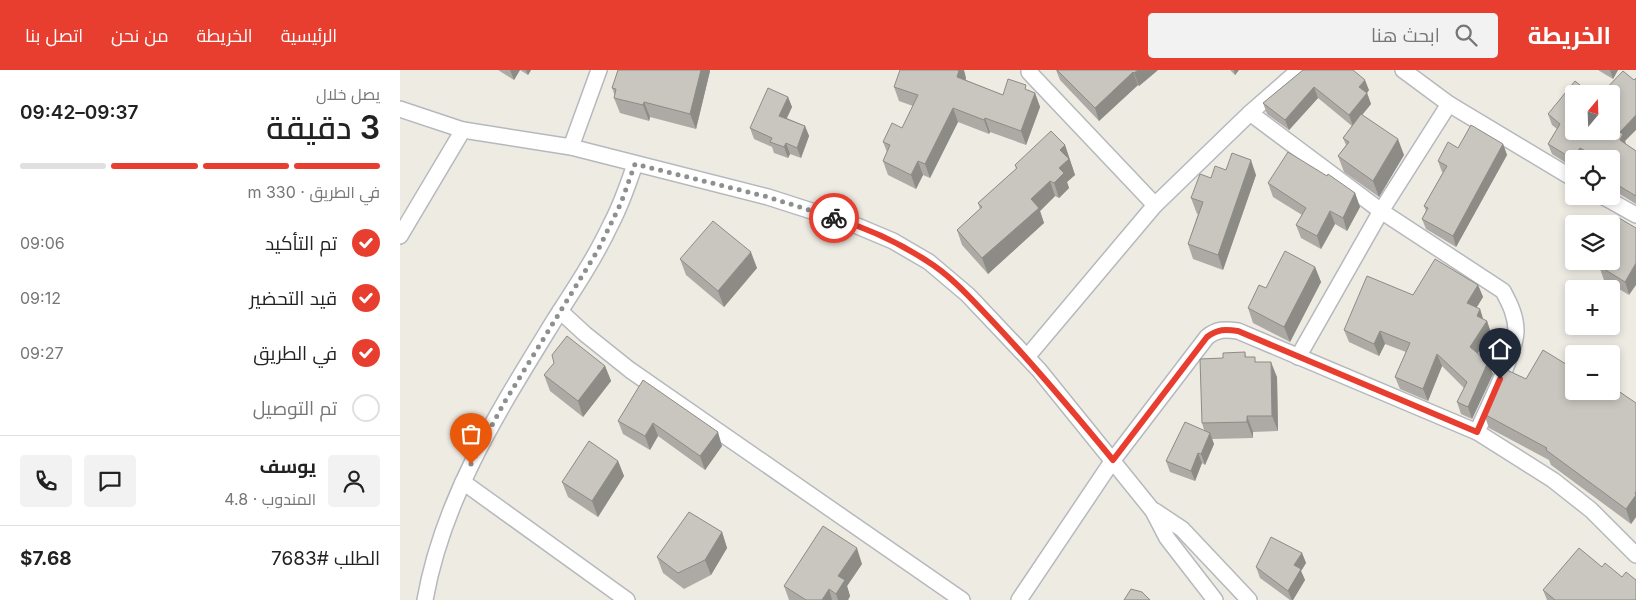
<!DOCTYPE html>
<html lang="ar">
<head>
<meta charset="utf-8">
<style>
  body { margin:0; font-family:Inter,Cairo,sans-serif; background:#f2f2f2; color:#222; direction:rtl; height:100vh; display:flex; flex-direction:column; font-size:19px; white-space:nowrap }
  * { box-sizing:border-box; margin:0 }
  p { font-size:16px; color:#767676 }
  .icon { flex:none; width:28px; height:28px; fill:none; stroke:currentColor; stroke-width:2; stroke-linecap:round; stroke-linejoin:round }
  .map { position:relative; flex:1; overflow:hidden; direction:ltr }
  .panel { display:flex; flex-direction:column; background:#fff; width:400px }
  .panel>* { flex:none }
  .needle { width:32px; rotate:19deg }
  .controls { position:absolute; left:1165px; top:15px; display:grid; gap:10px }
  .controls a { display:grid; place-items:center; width:55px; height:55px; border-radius:5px; background:#fff; box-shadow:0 2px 8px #0003; font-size:25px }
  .pin { position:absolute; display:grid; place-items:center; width:42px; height:42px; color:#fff; margin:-51px -21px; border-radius:50% 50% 50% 0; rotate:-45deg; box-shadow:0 0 5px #0007 }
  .pin .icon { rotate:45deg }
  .courier { position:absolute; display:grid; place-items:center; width:50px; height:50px; margin:-25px; border:4px solid #e83e2f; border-radius:50%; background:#fff; color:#222; box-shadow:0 1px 6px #0007 }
  .headline em { font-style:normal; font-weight:600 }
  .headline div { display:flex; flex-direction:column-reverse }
  .headline { display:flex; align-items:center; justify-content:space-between; height:85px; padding:0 20px }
  h1 { font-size:32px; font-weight:600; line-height:38px }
  .bar { display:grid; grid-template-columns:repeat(4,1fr); gap:8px 5px; align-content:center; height:60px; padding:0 20px }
  .bar i { height:6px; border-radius:4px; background:#e0e0e0 }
  .bar .active { background:#e83e2f }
  .bar p { grid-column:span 4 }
  .line { display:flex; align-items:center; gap:12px; padding:0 20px; border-top:1px solid #e0e0e0 }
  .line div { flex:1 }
  .round { display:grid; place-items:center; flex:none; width:52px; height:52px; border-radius:5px; background:#f2f2f2 }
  ol { padding:0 20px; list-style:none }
  li { display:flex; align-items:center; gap:15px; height:55px }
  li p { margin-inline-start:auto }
  li .icon { padding:5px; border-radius:50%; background:#e83e2f; color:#fff; stroke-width:4 }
  li:last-child { color:#767676 }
  li i { width:28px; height:28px; border:2px solid #e0e0e0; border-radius:50% }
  header { display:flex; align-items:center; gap:30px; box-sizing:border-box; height:70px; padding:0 25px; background:#e83e2f; color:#fff }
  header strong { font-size:24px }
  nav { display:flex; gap:28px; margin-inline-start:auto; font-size:18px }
  .search { width:350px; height:45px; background:#f2f2f2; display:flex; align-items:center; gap:12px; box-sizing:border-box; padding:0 18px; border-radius:5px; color:#767676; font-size:19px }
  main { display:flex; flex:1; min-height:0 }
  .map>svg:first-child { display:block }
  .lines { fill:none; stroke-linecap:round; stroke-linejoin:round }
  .minor-casing { stroke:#b5b9bd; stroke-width:18 }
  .minor { stroke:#fff; stroke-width:15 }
  .wall { fill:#adaaa5 }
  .shaded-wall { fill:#8d8b86 }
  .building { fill:#c9c6c0; stroke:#8d8b86 }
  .done { stroke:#8e9090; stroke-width:5; stroke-dasharray:0 9 }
  .route { stroke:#e83e2f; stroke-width:6 }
</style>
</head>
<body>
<header>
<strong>الخريطة</strong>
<div class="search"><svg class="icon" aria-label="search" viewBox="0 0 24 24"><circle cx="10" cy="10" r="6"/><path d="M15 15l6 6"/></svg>ابحث هنا</div>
<nav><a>الرئيسية</a><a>الخريطة</a><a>من نحن</a><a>اتصل بنا</a></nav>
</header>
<main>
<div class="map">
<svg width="1236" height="530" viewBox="0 0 1236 530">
  <rect width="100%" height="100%" fill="#eeebe3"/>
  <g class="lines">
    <g class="minor-casing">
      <g id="minor">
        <path d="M1003 0 1049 34 1174 109"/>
        <path d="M629 2 755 135"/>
        <path d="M0 39 63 60 171 77 368 127 455 155 493 171 529 192 568 225 639 300 753 441 767 468 815 530"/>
        <path d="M850 43 981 141 1103 221C1110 234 1116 246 1116 261 1116 282 1087 339 1077 362"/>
        <path d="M171 77 199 0"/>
        <path d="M1202 126 1236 145"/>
        <path d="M0 166 63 60"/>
        <path d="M160 241 185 264 230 300 562 530"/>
        <path d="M627 287 755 135 850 43 899 0"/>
        <path d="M898 287 981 141 1049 34"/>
        <path d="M63 412 227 530"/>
        <path d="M755 441 782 459 849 530"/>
        <path d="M25 530C43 427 101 337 155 249 175 218 195 188 211 154 221 135 228 115 235 94"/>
        <path d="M619 530 713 390 807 267C817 259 825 259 838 261L1077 362 1153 410 1191 440 1236 485"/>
      </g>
    </g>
    <use href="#minor" class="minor"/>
  </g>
  <g class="wall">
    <path d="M98 0H131L128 5 120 0 114 10Z"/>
    <path d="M218 0H310V1L296 59 250 47 249 51 220 43 214 28 215 26 212 18Z"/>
    <path d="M656 0H758L739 16 738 15 699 51 660 10Z"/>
    <path d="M830 0H839L835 5Z"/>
    <path d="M903 0 969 20 967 23 971 34 962 45 1004 85 979 127 944 102 938 86 946 75 943 68 952 56 918 28 889 60 867 44 863 33Z"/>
    <path d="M1198 0H1218L1213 9Z"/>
    <path d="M566 8V10L603 25 628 20 635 23 640 37 626 75 590 62 589 64 558 52 530 108 523 105 516 119 488 105 483 91 487 82 483 72 502 58 513 36 499 31 494 17Z"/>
    <path d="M1234 10 1225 71 1226 74 1236 81V134L1213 120 1211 117V106L1213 104 1211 103V89H1174V98L1152 84 1148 74 1157 59 1152 55 1148 44 1174 61Z"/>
    <path d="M388 27 392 37 387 48 405 56 409 66 401 88 390 84 388 88 374 83 372 77 354 69 350 58Z"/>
    <path d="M1103 74 1107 85 1056 177 1026 159 1022 149 1026 141 1024 136 1043 102H1042L1038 91 1058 78Z"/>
    <path d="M665 75 675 105 667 112 669 118 659 128 655 126 640 141 644 153 588 204 562 175 557 160 580 139 578 133 616 99 615 95Z"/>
    <path d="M826 100 856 105 823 200 793 189 788 174 798 144H797L791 128 811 108Z"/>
    <path d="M927 106 955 123 960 137 947 161 935 154 921 179 901 168 896 155 902 145 873 127 868 113Z"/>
    <path d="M1211 160 1229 225 1204 210 1199 196 1211 191Z"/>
    <path d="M280 189 357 198 324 237 286 205Z"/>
    <path d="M915 197 921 212 890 272 853 253 848 238 866 218Z"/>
    <path d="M1078 215 1083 227 1076 238 1080 239 1083 249 1087 251 1091 263 1078 283 1093 304 1072 349 1061 344 1057 332 1064 318 1042 296 1028 331 1000 319 995 307 1006 282 985 274 979 286 949 272 944 260 1013 225Z"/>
    <path d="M845 282 846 287 857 292 877 307 878 361 853 362V368L812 369 814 374 805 395 802 393 795 411 770 402 766 391 804 360 802 353 823 288Z"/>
    <path d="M205 296 211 311 183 347 150 321 144 305Z"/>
    <path d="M1174 299 1236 333V447L1231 454 1151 395 1149 390 1089 358 1084 344 1126 309Z"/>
    <path d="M243 310 322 376 305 400 258 366 250 380 223 364 218 351Z"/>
    <path d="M218 391 224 406 198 447 168 427 162 412Z"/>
    <path d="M322 462 327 478 311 505 284 519 263 503 257 487Z"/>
    <path d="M902 483 906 493 901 501 905 510 893 530H890L860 508 856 497Z"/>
    <path d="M462 494 447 516 450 526 448 530H389L384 516Z"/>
    <path d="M1202 497 1222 507 1236 530H1147L1143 520Z"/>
  </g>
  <g class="shaded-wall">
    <path d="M110 0H120L114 10Z"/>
    <path d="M126 0H131L128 5Z"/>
    <path d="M301 0H310V1L296 59 290 44Z"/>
    <path d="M559 0H564L566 8 562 21 557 7Z"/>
    <path d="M738 0H758L739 16 734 3Z"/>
    <path d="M834 0H839L835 5Z"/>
    <path d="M1210 0H1218L1213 9Z"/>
    <path d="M733 2 738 15 699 51 695 38Z"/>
    <path d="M965 10 969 20 967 23 971 34 953 56 949 45 959 17Z"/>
    <path d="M914 17 918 28 889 60 885 50Z"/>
    <path d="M635 23 640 37 626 75 621 61Z"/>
    <path d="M388 27 392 37 383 56 379 46Z"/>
    <path d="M244 32 250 47 249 51 243 35Z"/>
    <path d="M553 38 558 52 530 108 525 94Z"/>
    <path d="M1236 45V60L1225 71 1226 75 1220 70V62Z"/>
    <path d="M585 48 590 62 589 64 584 50Z"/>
    <path d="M405 56 409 66 401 88 397 78Z"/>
    <path d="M998 69 1004 85 979 127 973 111Z"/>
    <path d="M386 73 390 84 388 88 384 77Z"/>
    <path d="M1103 74 1107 85 1056 177 1053 166Z"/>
    <path d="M665 75 675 105 667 112 669 118 659 128 654 113 660 80Z"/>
    <path d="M1180 78 1184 89H1174V91L1173 89Z"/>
    <path d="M851 90 856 105 823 200 818 185Z"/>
    <path d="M518 91 523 105 516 119 511 105Z"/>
    <path d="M650 111 655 126 640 141 644 153 588 204 582 188 631 129Z"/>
    <path d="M955 123 960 137 947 161 943 148Z"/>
    <path d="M930 141 935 154 921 179 917 166Z"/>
    <path d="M351 182 357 198 324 237 318 221Z"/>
    <path d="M1236 193V215L1229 225 1225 212Z"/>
    <path d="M915 197 921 212 890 272 884 257Z"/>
    <path d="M1078 215 1083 227 1072 245 1067 233Z"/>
    <path d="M1080 239 1084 252 1077 246Z"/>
    <path d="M1087 251 1091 263 1074 289 1070 277Z"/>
    <path d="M980 261 985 274 979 286 974 274Z"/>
    <path d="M1037 284 1042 296 1028 331 1023 319Z"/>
    <path d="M871 292 877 307 878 361 872 346Z"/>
    <path d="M1088 292 1093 304 1072 349 1068 337Z"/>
    <path d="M205 296 211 311 183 347 178 331Z"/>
    <path d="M847 346 853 362V368L847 352Z"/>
    <path d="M253 353 258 366 250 380 245 366Z"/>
    <path d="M318 362 322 376 305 400 300 386Z"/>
    <path d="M810 363 814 374 805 395 801 384Z"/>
    <path d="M798 383 802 393 795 411 791 401Z"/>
    <path d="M218 391 224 406 198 447 192 431Z"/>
    <path d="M1236 421V447L1231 454 1226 439Z"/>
    <path d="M322 462 327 478 311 505 305 490Z"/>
    <path d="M457 478 462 494 447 516 450 526 448 530H438L436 524 438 506Z"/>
    <path d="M902 483 906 493 901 501 905 510 893 530H892L888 521 894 495Z"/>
    <path d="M429 519 432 530H422Z"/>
  </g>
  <g class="building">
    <path d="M218 0H301L290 44 244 32 243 35 214 28 216 19 212 18Z"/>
    <path d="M500 0H559L557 7 603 25 608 9 626 15 625 19 635 23 621 61 585 48 584 50 553 38 525 94 518 91 511 105 483 91 490 75 483 72 492 53 502 58 518 25 494 17Z"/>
    <path d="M657 0H738L734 3 733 2 695 38Z"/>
    <path d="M903 0H953L965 10 959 17 967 23 949 45 914 17 885 50 863 33Z"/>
    <path d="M1223 1 1234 10 1236 8V45L1220 62 1223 64 1220 70 1236 81V126L1211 111V106L1217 98 1211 95V89H1200L1180 78 1173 89 1148 74 1160 54 1148 44 1175 11 1191 24H1174V61H1211V24H1201Z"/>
    <path d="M368 18 388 27 379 46 405 56 397 78 386 73 384 77 370 72 372 68 350 58Z"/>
    <path d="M961 44 998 69 973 111 938 86 949 72 943 68Z"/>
    <path d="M1071 55 1103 74 1053 166 1022 149 1028 138 1024 136 1047 96 1038 91 1048 72 1058 78Z"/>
    <path d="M651 61 665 75 660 80 669 89 659 98 664 103 654 113 650 111 631 129 639 138 582 188 557 160 582 137 578 133 617 98 615 95Z"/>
    <path d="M888 82 927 106 928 104 955 123 943 148 930 141 917 166 896 155 906 138 868 113Z"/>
    <path d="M832 83 851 90 818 185 788 174 803 132 791 128 800 104 811 108 815 96 826 100Z"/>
    <path d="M1219 148 1236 158V193L1225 212 1199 196 1202 191H1211V177L1213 174 1211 173V160Z"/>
    <path d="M313 151 351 182 318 221 280 189Z"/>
    <path d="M885 181 915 197 884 257 848 238 859 215 866 218Z"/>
    <path d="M1035 189 1078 215 1067 233 1080 239 1077 246 1087 251 1070 277 1088 292 1068 337 1057 332 1067 312 1037 284 1023 319 995 307 1010 273 980 261 974 274 944 260 967 206 1013 225Z"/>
    <path d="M167 266 205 296 178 331 144 305 154 293 152 285Z"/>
    <path d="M1143 280 1174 299V321H1211V316L1236 333V421L1235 423 1236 425 1226 439 1146 380 1147 378 1084 344 1105 299 1126 309Z"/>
    <path d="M845 282V287H855V292H871L872 346H847V352L802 353 800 289 823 288V283Z"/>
    <path d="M243 310 318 362 300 386 253 353 245 366 218 351Z"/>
    <path d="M785 352 810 363 801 384 798 383 791 401 766 391Z"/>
    <path d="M189 371 218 391 192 431 162 412Z"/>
    <path d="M289 442 322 462 305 490 278 503 257 487Z"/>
    <path d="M423 456 457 478 438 506 445 510 436 524 429 519 422 530H406L384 516Z"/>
    <path d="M871 467 902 483 894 495 901 499 888 521 856 497Z"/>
    <path d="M1179 478 1202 497 1205 493 1222 507 1226 502 1236 510V530H1155L1143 520Z"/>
    <path d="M731 519 742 522 750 530H724Z"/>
  </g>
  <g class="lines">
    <path class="done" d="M71 394 104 333 198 180 221 133 235 94 368 127 434 148"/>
    <path class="route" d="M434 148C467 158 498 172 527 191 553 207 575 233 596 255 637 299 675 344 713 390L807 267C818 259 825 259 838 261L1077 362 1100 309"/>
  </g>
</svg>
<div class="controls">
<a><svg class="needle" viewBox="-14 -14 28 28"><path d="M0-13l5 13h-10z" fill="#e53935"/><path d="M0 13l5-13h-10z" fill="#767676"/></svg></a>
<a><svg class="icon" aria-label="locate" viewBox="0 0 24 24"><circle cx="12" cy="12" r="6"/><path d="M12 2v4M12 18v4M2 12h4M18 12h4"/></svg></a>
<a><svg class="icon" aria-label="layers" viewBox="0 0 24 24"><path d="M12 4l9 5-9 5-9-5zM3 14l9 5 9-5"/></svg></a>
<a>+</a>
<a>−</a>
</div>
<div class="pin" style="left:71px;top:394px;background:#ea580c"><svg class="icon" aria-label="bag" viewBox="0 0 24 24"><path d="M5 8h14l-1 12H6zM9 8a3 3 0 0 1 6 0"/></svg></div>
<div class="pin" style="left:1100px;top:309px;background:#1f2937"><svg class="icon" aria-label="home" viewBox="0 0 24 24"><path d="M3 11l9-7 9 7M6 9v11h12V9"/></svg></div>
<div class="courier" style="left:434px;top:148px"><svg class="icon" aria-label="bike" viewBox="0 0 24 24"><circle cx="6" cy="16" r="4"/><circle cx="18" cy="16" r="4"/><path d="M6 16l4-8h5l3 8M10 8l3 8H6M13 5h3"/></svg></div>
</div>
<section class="panel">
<div class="headline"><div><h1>3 دقيقة</h1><p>يصل خلال</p></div><em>09:37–09:42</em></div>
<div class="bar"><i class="active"></i><i class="active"></i><i class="active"></i><i></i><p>في الطريق · 330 m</p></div>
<ol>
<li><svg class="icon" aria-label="check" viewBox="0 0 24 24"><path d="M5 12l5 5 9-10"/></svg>تم التأكيد<p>09:06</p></li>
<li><svg class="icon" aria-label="check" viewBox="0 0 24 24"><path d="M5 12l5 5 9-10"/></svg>قيد التحضير<p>09:12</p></li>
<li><svg class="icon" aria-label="check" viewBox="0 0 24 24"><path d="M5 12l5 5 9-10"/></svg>في الطريق<p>09:27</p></li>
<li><i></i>تم التوصيل</li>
</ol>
<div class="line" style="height:90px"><a class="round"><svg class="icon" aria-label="person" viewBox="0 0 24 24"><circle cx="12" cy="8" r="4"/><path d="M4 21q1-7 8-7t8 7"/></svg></a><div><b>يوسف</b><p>المندوب · 4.8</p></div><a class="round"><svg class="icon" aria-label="chat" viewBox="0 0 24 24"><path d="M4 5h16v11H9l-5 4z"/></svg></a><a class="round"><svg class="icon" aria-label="phone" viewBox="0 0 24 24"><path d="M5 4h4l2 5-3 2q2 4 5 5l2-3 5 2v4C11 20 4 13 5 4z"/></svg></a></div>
<div class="line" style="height:65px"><div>الطلب #7683</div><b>$7.68</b></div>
</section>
</main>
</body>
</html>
